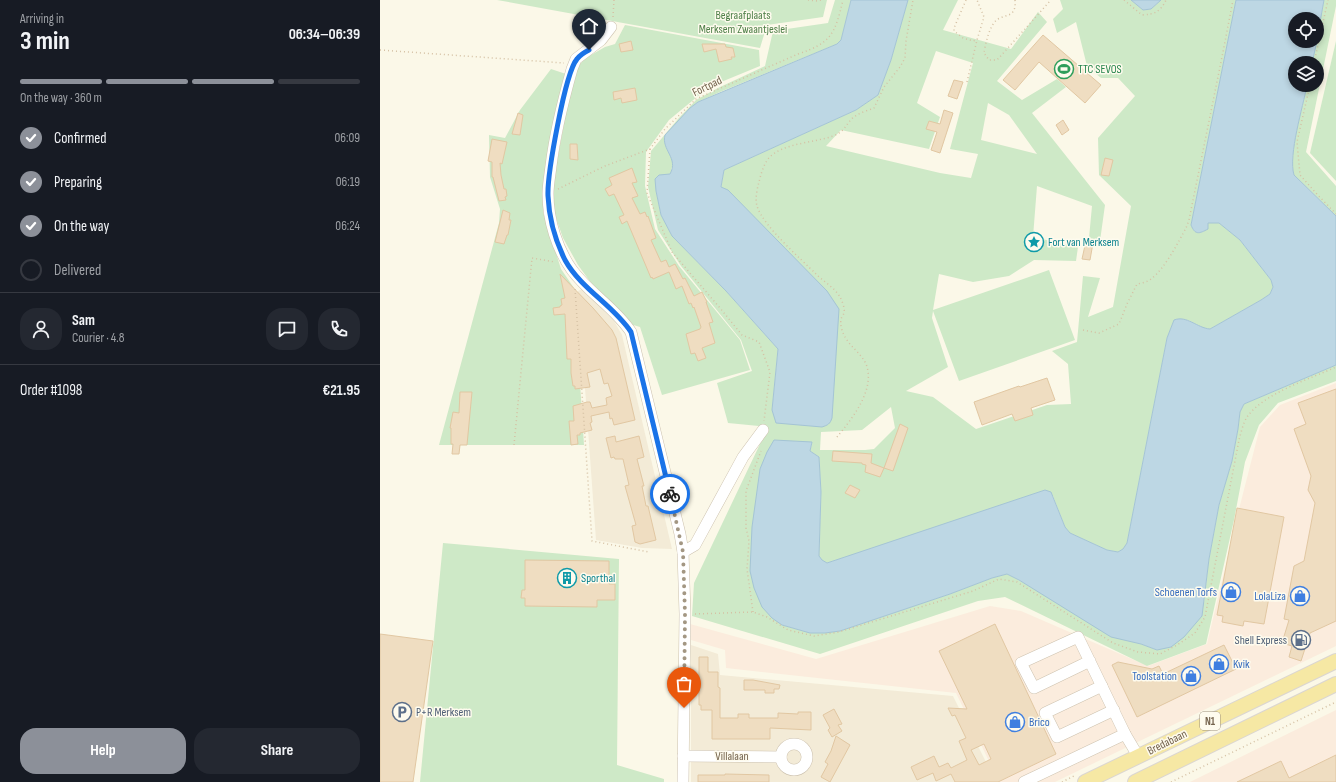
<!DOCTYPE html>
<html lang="en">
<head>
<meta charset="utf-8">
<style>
  body { margin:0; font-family:"Sofia Sans Condensed",sans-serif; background:#242831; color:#f1f3f6; height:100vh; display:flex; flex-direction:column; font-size:15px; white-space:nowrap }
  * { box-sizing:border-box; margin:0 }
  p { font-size:13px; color:#9ea1a6 }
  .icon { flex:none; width:22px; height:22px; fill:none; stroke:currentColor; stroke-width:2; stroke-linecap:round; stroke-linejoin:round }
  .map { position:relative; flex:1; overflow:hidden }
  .drawer { display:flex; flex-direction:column; background:#171b24; width:380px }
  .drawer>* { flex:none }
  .buttons { position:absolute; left:908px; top:12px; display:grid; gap:8px }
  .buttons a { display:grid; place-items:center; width:36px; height:36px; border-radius:50%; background:#171b24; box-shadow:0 2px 6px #0003; font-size:20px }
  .pin { position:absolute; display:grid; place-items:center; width:34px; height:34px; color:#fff; margin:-41px -17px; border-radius:50% 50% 50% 0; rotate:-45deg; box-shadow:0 0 4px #0007 }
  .pin .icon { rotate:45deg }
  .courier { position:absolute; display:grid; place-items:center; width:40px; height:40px; margin:-20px; border:3px solid #1a73e8; border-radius:50%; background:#fff; color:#222; box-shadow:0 1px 5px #0007 }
  .headline em { font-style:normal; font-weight:700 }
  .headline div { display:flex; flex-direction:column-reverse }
  .headline { display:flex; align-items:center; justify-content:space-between; height:68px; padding:0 20px }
  h1 { font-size:26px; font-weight:700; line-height:30px }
  .bar { display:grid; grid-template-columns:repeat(4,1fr); gap:6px 4px; align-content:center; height:48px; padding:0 20px }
  .bar i { height:5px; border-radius:3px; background:#363941 }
  .bar .on { background:#8c9099 }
  .bar p { grid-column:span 4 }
  .line { display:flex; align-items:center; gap:10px; padding:0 20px; border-top:1px solid #363941 }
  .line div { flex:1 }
  .round { display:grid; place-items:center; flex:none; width:42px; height:42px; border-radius:16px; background:#242831 }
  ol { padding:0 20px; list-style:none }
  li { display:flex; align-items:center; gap:12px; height:44px }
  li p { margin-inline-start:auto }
  li .icon { padding:4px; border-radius:50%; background:#8c9099; color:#fff; stroke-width:4 }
  li:last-child { color:#9ea1a6 }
  li i { width:22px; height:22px; border:2px solid #363941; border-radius:50% }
  .button { display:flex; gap:8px; margin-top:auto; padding:8px 20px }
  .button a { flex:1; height:46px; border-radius:16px; background:#8c9099; color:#fff; font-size:16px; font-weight:700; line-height:46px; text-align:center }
  .button a+a { background:#242831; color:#f1f3f6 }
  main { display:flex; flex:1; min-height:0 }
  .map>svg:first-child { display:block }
  .residential { fill:#f3ebd7 }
  .commercial { fill:#fbecdd }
  .green { fill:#cee9c7; fill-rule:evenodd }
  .water { fill:#bdd7e4; stroke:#a4c4d5 }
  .building { fill:#efddc1; stroke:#e1c7a2; fill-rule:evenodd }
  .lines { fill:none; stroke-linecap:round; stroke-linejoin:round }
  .minor-casing { stroke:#cdc2af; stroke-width:12 }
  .major-casing { stroke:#dbd6d1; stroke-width:16 }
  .path { stroke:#d5c1a4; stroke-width:1.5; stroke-dasharray:1 3; stroke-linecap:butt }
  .minor { stroke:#fff; stroke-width:11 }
  .major { stroke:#f6e8a4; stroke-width:14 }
  .done { stroke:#a39783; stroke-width:4; stroke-dasharray:0 7.2 }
  .route { stroke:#1a73e8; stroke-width:5 }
  .labels { text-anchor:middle; stroke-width:3; stroke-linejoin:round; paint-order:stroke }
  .shield { fill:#fefbee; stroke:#9d917d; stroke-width:1 }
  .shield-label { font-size:11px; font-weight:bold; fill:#74634d }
  .park-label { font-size:12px; fill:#4e7f48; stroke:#fefbee }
  .leisure-label { font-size:12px; fill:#27864d; stroke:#fefbee; text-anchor:start }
  .street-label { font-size:12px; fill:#74634d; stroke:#fefbee }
  .culture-label { font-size:12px; fill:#0d838f; stroke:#fefbee; text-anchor:start }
  .shop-label { font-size:12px; fill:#366cbe; stroke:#fefbee; text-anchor:end }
  .service-label { font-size:12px; fill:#4e5e75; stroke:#fefbee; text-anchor:end }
</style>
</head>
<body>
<main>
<section class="drawer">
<div class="headline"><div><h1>3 min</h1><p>Arriving in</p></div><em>06:34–06:39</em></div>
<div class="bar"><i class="on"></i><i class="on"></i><i class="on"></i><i></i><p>On the way · 360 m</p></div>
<ol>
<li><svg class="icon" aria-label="check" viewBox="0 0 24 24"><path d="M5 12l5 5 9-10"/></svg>Confirmed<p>06:09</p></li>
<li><svg class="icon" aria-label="check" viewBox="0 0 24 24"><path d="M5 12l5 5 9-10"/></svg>Preparing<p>06:19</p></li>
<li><svg class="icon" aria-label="check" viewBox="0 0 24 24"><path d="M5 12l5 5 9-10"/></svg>On the way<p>06:24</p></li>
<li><i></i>Delivered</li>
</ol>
<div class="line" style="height:72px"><a class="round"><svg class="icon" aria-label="person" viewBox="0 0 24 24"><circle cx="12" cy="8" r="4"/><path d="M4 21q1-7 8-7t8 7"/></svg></a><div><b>Sam</b><p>Courier · 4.8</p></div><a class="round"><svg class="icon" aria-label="chat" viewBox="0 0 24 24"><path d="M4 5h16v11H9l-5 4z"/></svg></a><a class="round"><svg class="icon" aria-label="phone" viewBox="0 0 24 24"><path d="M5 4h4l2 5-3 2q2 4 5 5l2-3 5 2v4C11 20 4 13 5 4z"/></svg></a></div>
<div class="line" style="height:52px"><div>Order #1098</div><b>€21.95</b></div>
<div class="button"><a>Help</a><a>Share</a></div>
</section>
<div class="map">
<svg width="956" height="782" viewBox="0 0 956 782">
  <rect width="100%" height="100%" fill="#fbf8e8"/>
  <g class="residential">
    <path d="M202 289 234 321 242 335 292 549 262 548 216 540 198 291Z"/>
    <path d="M311 645 338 654 340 675 573 696 616 782H311Z"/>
  </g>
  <g class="commercial">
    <path d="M956 383V646L675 782H619L576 693 346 668 345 650 311 640 310 624 436 659 610 606 641 611 768 666 827 644 856 521 880 427 900 405Z"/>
    <path d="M956 710V782H810Z"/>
  </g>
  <g class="green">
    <path d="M117 0H447L443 17 387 25 380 48Z"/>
    <path d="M455 0H471L461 40 457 44 340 92 318 102 310 108 285 135V144L293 161 291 172 276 191 281 215 292 236 346 291 398 349 392 410 442 427 341 188 344 170 476 110 498 95 511 60 528 0H578L563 30 631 49 658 12 667 22 617 81 642 100 677 79 686 87 652 113 725 205 720 241 709 238 712 206 657 186 653 237 698 247 696 261 654 260 629 276 593 282 559 274 553 310 669 270 695 340 579 381 553 311 552 318 568 367 526 391 553 397 596 429 667 405 691 404 688 364 672 351 697 342 703 276 720 278 708 317 733 307 751 206 719 175 718 138 755 96 738 78H721L707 66 696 22 677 33 673 19 683 9 680 0H751L763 10 771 9 781 0H856L811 225C814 231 816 233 823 232L828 223H839L860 240 891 280 893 287 890 294 881 300 830 329 823 328 808 320 794 321 787 338 747 543 743 549 738 552 727 550 690 533 685 527 673 496 447 563 441 560 439 556 441 492 439 457 430 451 432 443 394 440 402 625C425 632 436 635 460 631L570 594 612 578 627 574 761 644 777 650 824 602 829 559 839 505 852 461 858 429 860 412 864 404 956 365V381L898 403 879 425 865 462 854 520 826 644 767 666 625 597 598 601 440 654 312 616 314 583 388 427 348 423 337 383 372 371 361 340 301 266 278 230 268 187 271 151 298 119 316 100 338 88 385 66 393 31 448 23ZM556 51 593 63 570 149 598 154 591 178 560 173 446 146 461 130 549 149 560 117 537 103ZM608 103 629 115 657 154 601 140ZM511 407 515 428 494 449 485 450H440L441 432 482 430Z"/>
    <path d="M944 0H956V6L926 152 956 186V216L914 175C908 154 923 107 927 85H937V63H932Z"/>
    <path d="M245 25 379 50 380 66 329 87 289 120 266 152 265 186 275 229 299 266 360 340 370 370 282 395 260 327 250 324 217 291 198 265 183 238 176 218 171 195 193 74 204 59 225 47 235 44Z"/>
    <path d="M956 41V181L930 153Z"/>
    <path d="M171 69 186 74 172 142 163 212 181 269 194 288 204 445H59L119 223 120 209 110 177 109 135 125 138 140 110Z"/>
    <path d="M63 543 239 559 237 765 284 779V782H40Z"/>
  </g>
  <g class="water">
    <path d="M471 0H528L511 60 498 95 476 110 344 170 341 187 348 190 447 291 459 309 452 418C450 424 448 425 442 427L396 423 392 410 398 349 346 291 292 236 281 215 276 191 275 179 279 175 290 174C299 158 281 150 285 135L310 108 318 102 457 44 461 40Z"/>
    <path d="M751 0H781L771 9 763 10Z"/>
    <path d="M856 0H944L937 39V19H915V41H937L932 63H915V85H927C923 107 908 155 914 175L956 216V365L864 404 860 412 858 429 852 461 839 505 829 559 822 616 804 637 791 647 777 650 761 644 731 637 639 580 627 574 612 578 570 594 460 631 445 633H430L402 625 392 618 382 607 374 588 370 571 372 527 380 469 387 452 394 440 432 442 430 451 439 457 441 492 439 556 442 560 447 563 665 490 671 492 685 527 690 533 727 550 738 552 743 549 747 543 787 338 794 320C807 315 817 328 830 329L881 300 890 294 893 287 891 280 860 240 839 223H828V229C819 234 815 235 811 225Z"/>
  </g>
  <g class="building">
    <path d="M663 35 721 85 705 103 659 62 635 90 623 80Z"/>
    <path d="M251 41 253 50 241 52 239 44Z"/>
    <path d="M322 44H345L346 47 353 48 355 57H351L352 59 339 62 336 49 324 52Z"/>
    <path d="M574 80 583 82 577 99 568 96Z"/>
    <path d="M255 88 257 100 242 103 241 98 234 100 233 92Z"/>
    <path d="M564 110 573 113 560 153 551 150 557 132 546 129 549 121 560 124Z"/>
    <path d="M138 113 143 115 140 135 132 134Z"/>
    <path d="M683 120 689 130 682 135 676 125Z"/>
    <path d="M112 139 127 142 122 164 120 163 121 175 124 189H126L127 196 125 197 126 200 119 201 113 177H112V162L108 161Z"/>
    <path d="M190 144H197L198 160 190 159Z"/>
    <path d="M725 158 733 160 729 176 721 175Z"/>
    <path d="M252 168 257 182 252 183 258 196 252 198 260 214 265 212 267 217 268 216 276 238 271 240 281 262 286 260 289 267 295 264 303 279 305 278 314 296 322 292 327 302H326L333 322 329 323 335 343 322 348 326 358 318 361 315 353 311 354 306 334 320 329 321 327 314 307 313 308 311 303 309 304 302 286 296 289 289 272 273 279 272 277 271 278 247 221 242 224 239 217 244 215 234 194 229 196 225 189 232 185 229 178Z"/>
    <path d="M123 210 130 213 129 220H131L128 235H127L124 244 115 242Z"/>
    <path d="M706 241 713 243 710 260 702 259Z"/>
    <path d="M180 274 213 308 232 330 236 338 255 420 234 425 232 418 230 419 229 412 211 416 212 422 210 423 212 430 200 433V435H197L198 444 191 445 189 421H194L193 406 207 402H210L212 408 227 405 226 398 232 396 228 383 224 384 220 369 207 373 210 387 195 389V386H193L191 373V359H187L185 314 174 315 173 308 180 307V306L182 305 181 299 185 298Z"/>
    <path d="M667 378 675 400 651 408 653 415 635 421 632 414 602 425 594 402 639 386 640 387Z"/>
    <path d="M956 389V621L930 633 921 661 909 657 912 646 902 643 909 620 904 619 914 566 924 561 935 503 928 490 931 476 914 429 926 424 918 403Z"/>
    <path d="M80 392H92L87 445H80L79 454H72L73 444H71V428H70L73 412 79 413Z"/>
    <path d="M520 424 528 428 513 471 504 468Z"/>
    <path d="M235 436 236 442 259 436 264 457 257 459 264 486H262L266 506H268L276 540 260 544 255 542 252 526 256 525 245 486 249 485 243 459H235L234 457 231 458 226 438Z"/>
    <path d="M453 451 492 454 491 463 504 468 500 477 485 472 486 465 482 464V463L452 461Z"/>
    <path d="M470 485 480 490 475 498 465 493Z"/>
    <path d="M857 508 904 517 884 624 864 621 863 626 842 622 843 616 837 615Z"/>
    <path d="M145 560 229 561V584H235V600H217V607L145 606V598H141L142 590H145Z"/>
    <path d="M615 624 676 754 618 782H575L571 774 556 781 553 773 537 780 531 767 554 756 559 767 568 763 571 768 587 760 579 741 586 738 575 715 572 716 568 708 587 709 559 651ZM604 744 611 759 599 765 591 750Z"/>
    <path d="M0 634 53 641 33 782H0Z"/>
    <path d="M844 645 856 669 757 717 732 665 738 662 772 669 779 666 783 674Z"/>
    <path d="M319 657H328V672H338V687L340 688V718H358V714H369V718H398V713L418 714V712H431V730L390 728V739H332V710H321V705H319Z"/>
    <path d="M364 680H373L400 685 399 689H394V693H385V690H364Z"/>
    <path d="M454 709 462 724 458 725 462 731 452 737 448 730 450 728 443 715Z"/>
    <path d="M456 736 470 745 450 782 441 777 448 764 445 762 451 751Z"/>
    <path d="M956 755V782H857L901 761 909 778Z"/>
    <path d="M345 774 389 775V782H318V775H345Z"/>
  </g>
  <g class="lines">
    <g class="minor-casing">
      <g id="minor">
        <path d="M231 27 221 40 196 59 192 69C183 101 175 133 171 166 170 175 168 185 168 194 168 220 177 249 192 270 209 293 235 308 251 332L300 534 303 552 305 614 303 782"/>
        <path d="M303 552 315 545 363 457 383 430"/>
        <path d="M710 661 654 688 641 663 698 637 745 734 758 756"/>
        <path d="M722 686 665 713 677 737 734 710"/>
        <circle cx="414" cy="757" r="13"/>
        <path d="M303 756 401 757"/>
        <path d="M644 782 745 734"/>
      </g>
    </g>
    <g class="major-casing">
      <g id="major">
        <path d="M705 782 956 661"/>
        <path d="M755 782 956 684"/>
      </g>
    </g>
    <g class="path">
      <path d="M428 0 438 1 441 0"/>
      <path d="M586 0 574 28V31L583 38 593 41 597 40 604 17 597 0"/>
      <path d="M635 0C637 21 621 12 614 23 609 29 605 45 604 53L609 60H617L671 0"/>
      <path d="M744 0 762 15C775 14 780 12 786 0"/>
      <path d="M233 17 234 0"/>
      <path d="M0 50 184 63"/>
      <path d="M934 63 948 0"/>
      <path d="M587 82 597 40"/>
      <path d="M930 85 917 142 920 175 935 192 956 214"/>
      <path d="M270 149 267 193 292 252 340 308 362 335 379 342 390 372 384 421"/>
      <path d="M178 189 225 166 270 149 285 129 316 99 418 54C452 43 455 33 463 0"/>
      <path d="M195 289 212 541 269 552"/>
      <path d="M703 330 719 333 739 324 747 304 757 284C762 283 767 282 771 279 784 270 799 241 806 228L809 220 843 52 853 0"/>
      <path d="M457 437C472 419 496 389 486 364 481 353 470 347 464 335 462 331 460 325 461 320 461 317 464 315 464 312 465 308 462 301 460 297 455 288 444 282 436 274 421 259 383 226 377 206 375 199 377 189 379 182 381 174 383 166 388 159 401 143 434 143 453 136 467 131 466 121 477 115 482 112 489 110 494 108L504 87 520 67 525 58 526 41 533 0"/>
      <path d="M134 445 152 258 175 262"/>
      <path d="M373 612 367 569 369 541 366 528V491L381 451"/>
      <path d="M315 614 373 612 387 617 408 630 434 636 459 632 593 591 619 579 637 582 733 643 758 652 780 654 797 645 815 633 825 617 859 440C861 433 863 423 867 417 884 393 930 379 956 367"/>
      <path d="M682 782 696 775"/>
      <path d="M791 782 956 702"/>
    </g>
    <use href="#minor" class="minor"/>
    <use href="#major" class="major"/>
  </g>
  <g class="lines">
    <path class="done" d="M290 494 303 552 305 614 304 708"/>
    <path class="route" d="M209 50C205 52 200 55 197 59 185 73 167 175 168 196 169 218 175 240 185 260 201 289 233 305 251 332L290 494"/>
  </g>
  <defs>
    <g id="stadium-ring" transform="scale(1)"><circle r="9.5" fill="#fefbee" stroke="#2e9e5b" stroke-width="1.5"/><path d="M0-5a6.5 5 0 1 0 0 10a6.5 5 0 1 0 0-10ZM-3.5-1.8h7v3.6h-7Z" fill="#2e9e5b"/></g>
    <g id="sight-ring" transform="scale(1)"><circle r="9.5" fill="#fefbee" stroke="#0f9aa8" stroke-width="1.5"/><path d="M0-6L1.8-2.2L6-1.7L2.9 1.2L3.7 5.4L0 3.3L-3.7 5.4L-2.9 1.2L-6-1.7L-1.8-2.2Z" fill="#0f9aa8"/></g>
    <g id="building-ring" transform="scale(1)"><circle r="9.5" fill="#fefbee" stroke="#0f9aa8" stroke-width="1.5"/><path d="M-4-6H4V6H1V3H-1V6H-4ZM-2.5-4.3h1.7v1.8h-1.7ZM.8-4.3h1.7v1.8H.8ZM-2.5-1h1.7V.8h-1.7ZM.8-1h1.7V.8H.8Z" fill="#0f9aa8"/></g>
    <g id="shop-ring" transform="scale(1)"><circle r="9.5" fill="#fefbee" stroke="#3f7fe0" stroke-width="1.5"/><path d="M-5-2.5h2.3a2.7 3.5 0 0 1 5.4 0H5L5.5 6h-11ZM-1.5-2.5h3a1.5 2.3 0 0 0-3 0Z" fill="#3f7fe0"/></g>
    <g id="fuel-ring" transform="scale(1)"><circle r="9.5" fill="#fefbee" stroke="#5c6f8a" stroke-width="1.5"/><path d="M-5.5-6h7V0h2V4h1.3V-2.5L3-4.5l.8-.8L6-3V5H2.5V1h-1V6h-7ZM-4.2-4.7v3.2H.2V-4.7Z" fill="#5c6f8a"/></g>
    <g id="parking-ring" transform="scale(1)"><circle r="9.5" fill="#fefbee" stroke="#5c6f8a" stroke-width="1.5"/><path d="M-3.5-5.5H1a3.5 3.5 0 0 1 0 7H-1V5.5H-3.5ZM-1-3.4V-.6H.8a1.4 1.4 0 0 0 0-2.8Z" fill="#5c6f8a"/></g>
  </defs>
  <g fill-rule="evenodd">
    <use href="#stadium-ring" x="684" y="69"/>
    <use href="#sight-ring" x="654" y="242"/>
    <use href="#building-ring" x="187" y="578"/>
    <use href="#shop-ring" x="851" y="592"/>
    <use href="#shop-ring" x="920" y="596"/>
    <use href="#fuel-ring" x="921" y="640"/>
    <use href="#shop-ring" x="839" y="664"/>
    <use href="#shop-ring" x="811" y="676"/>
    <use href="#parking-ring" x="22" y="712"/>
    <use href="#shop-ring" x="635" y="722"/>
  </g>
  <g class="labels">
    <rect class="shield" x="820" y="712" width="20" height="18" rx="3"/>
    <g class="shield-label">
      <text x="830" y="725">N1</text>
    </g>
    <g class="park-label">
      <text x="363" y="19">Begraafplaats<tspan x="363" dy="14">Merksem Zwaantjeslei</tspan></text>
    </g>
    <g class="leisure-label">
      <text x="698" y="73">TTC SEVOS</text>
    </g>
    <g class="street-label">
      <text transform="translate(327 86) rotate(-26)" y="4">Fortpad</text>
      <text transform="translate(787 742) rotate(-26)" y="4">Bredabaan</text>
      <text x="352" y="760">Villalaan</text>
    </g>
    <g class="culture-label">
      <text x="668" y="246">Fort van Merksem</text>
      <text x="201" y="582">Sporthal</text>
    </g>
    <g class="shop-label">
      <text x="837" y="596">Schoenen Torfs</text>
      <text x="906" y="600">LolaLiza</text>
      <text x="853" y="668" text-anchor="start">Kvik</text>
      <text x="797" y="680">Toolstation</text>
      <text x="649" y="726" text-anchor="start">Brico</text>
    </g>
    <g class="service-label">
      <text x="907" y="644">Shell Express</text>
      <text x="36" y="716" text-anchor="start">P+R Merksem</text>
    </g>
  </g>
</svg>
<div class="buttons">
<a><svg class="icon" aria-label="locate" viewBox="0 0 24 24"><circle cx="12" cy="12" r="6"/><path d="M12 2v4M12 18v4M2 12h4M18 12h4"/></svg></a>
<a><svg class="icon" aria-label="layers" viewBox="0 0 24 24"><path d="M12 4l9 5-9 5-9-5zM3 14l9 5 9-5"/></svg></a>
</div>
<div class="pin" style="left:304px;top:708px;background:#ea580c"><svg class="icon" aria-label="bag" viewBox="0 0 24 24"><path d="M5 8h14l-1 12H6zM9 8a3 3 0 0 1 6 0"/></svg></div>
<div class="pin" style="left:209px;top:50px;background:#1f2937"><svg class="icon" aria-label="home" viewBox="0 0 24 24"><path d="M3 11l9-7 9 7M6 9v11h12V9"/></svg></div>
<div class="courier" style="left:290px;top:494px"><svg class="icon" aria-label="bike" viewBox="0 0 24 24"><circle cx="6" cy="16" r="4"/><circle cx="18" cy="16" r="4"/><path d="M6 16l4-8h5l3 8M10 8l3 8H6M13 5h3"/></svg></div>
</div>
</main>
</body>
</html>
